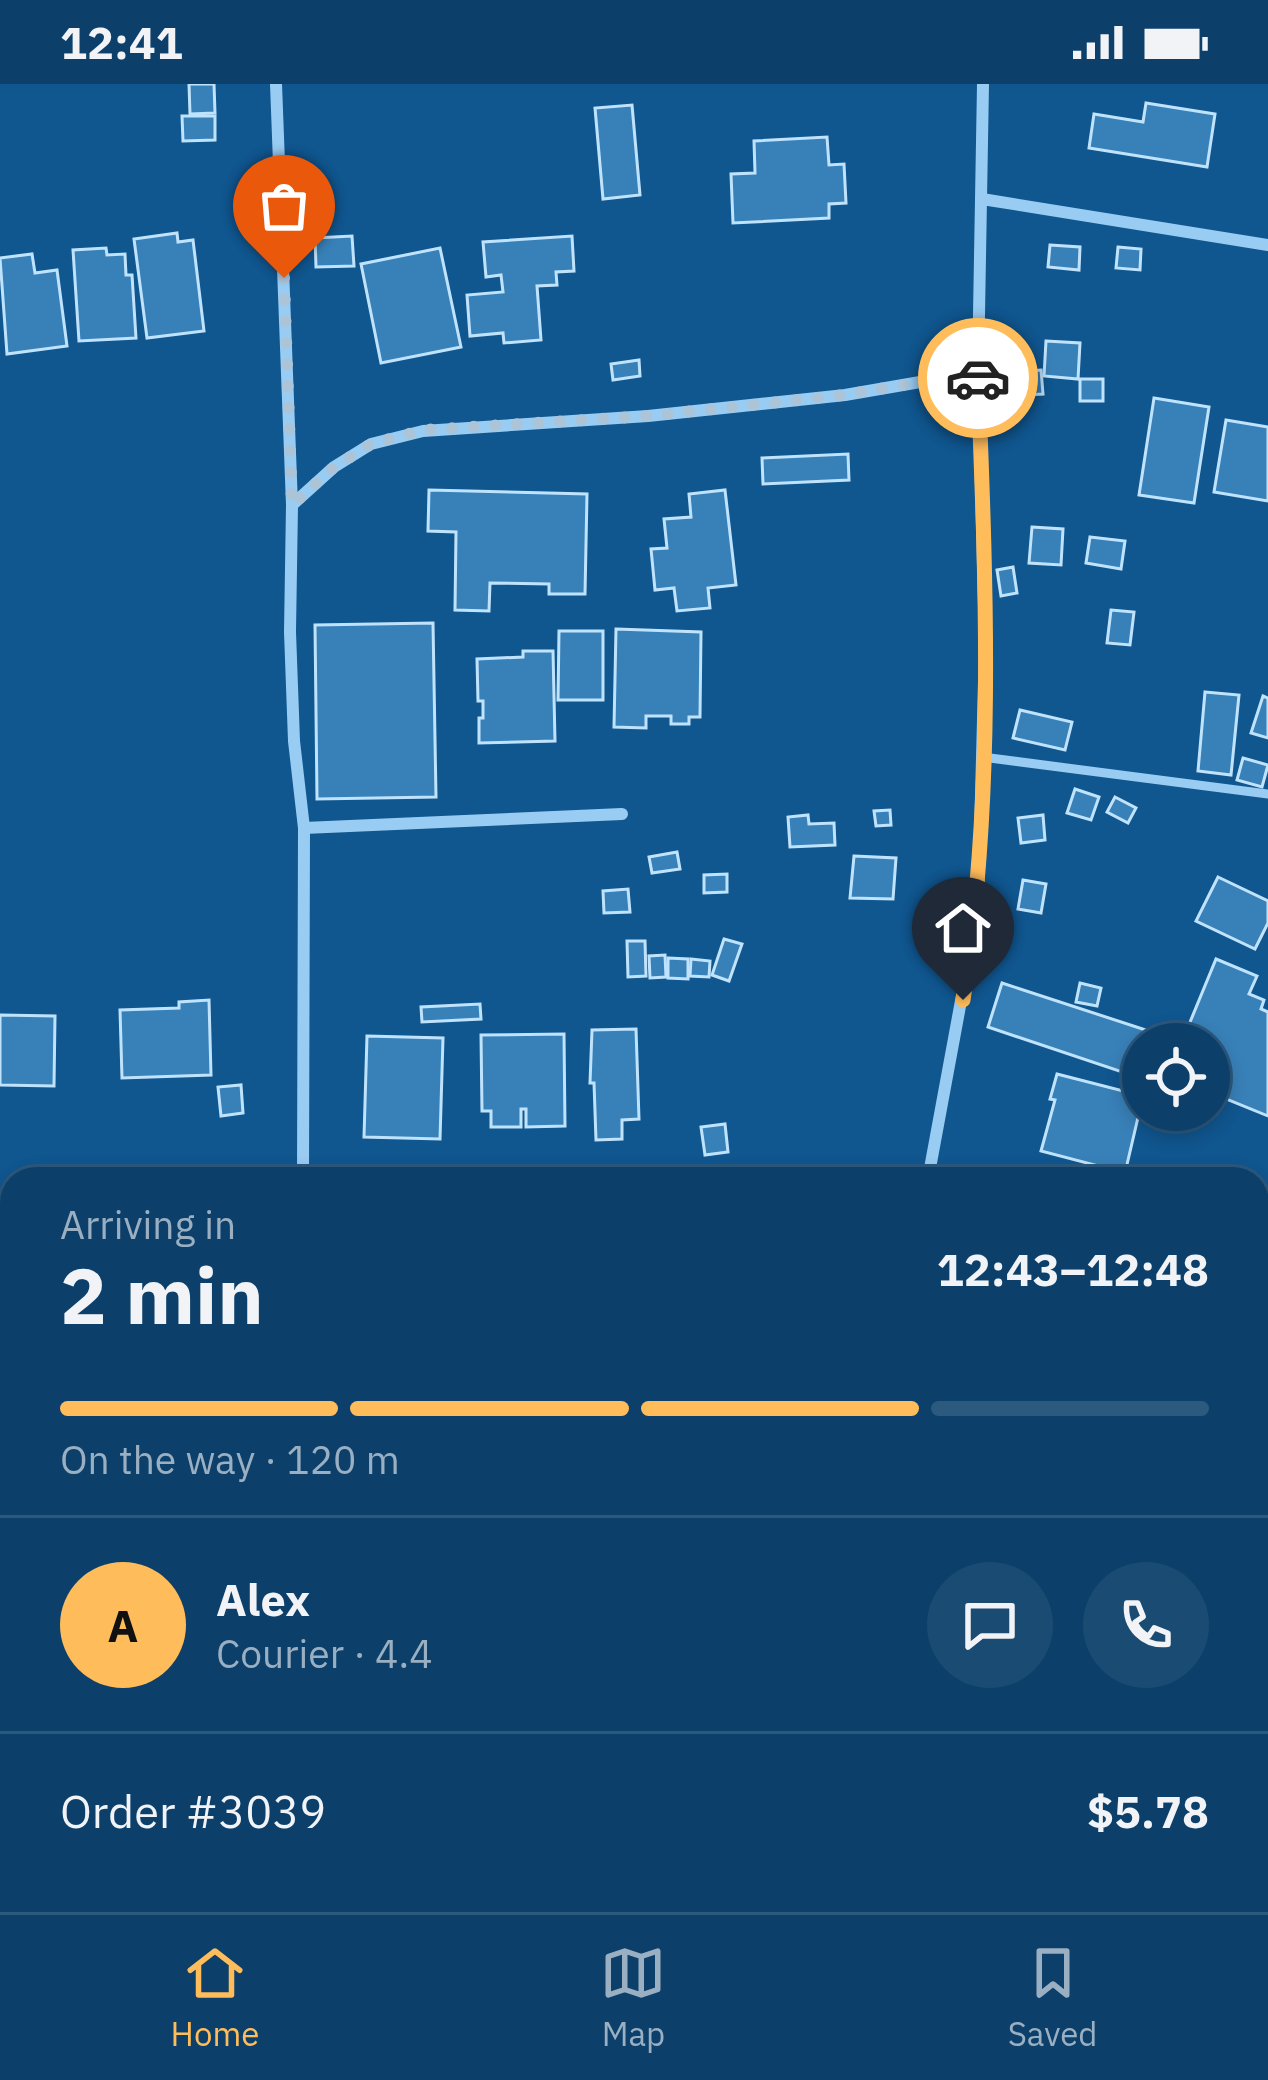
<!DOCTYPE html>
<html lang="en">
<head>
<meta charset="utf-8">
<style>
  body { margin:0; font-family:"IBM Plex Sans",sans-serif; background:#1a4b73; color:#f1f3f6; height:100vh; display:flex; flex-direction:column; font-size:45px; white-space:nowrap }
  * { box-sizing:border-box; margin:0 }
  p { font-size:39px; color:#9aafc1 }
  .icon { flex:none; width:66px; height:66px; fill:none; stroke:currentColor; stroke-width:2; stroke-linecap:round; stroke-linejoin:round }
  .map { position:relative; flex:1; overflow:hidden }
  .sheet { position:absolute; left:0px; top:1083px; width:1269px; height:747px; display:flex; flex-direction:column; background:#0c406b; border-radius:36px 36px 0 0; box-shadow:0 6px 18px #0003,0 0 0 3px #2c597e }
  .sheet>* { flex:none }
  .tools { position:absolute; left:1122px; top:939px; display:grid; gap:24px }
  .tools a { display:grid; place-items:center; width:108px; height:108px; border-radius:50%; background:#0c406b; box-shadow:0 6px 18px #0003,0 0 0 3px #2c597e; font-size:60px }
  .pin { position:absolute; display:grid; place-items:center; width:102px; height:102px; color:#fff; margin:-123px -51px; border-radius:50% 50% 50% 0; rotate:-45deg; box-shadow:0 0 12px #0007 }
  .pin .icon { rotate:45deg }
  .courier { position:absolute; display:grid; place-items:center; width:120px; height:120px; margin:-60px; border:9px solid #ffbc5b; border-radius:50%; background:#fff; color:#222; box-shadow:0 3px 15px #0007 }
  .summary em { font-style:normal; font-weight:800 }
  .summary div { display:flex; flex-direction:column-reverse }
  .summary { display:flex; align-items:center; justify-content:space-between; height:204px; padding:0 60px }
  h1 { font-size:78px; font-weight:800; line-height:90px }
  .bar { display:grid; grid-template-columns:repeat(4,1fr); gap:18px 12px; align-content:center; height:144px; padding:0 60px }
  .bar i { height:15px; border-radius:9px; background:#2c597e }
  .bar .on { background:#ffbc5b }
  .bar p { grid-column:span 4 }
  .line { display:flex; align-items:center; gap:30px; padding:0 60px; border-top:3px solid #2c597e }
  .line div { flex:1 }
  .round { display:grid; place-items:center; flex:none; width:126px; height:126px; border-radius:63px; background:#1a4b73 }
  .status { display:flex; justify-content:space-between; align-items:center; height:84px; padding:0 60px; background:#0c406b; direction:ltr }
  .status svg { height:33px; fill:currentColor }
  .dock { display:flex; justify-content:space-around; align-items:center; height:168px; border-top:3px solid #2c597e; background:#0c406b; font-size:33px; color:#9aafc1 }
  .dock a { display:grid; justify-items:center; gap:6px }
  .dock .on { color:#ffbc5b }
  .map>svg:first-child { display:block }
  .building { fill:#3880b8; stroke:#c0e3fd; stroke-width:3 }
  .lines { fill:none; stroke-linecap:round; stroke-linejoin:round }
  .lane { stroke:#99ccf3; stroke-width:9 }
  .street { stroke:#99ccf3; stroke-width:12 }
  .secondary { stroke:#c8e5fd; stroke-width:24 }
  .done { stroke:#abc4d8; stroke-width:12; stroke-dasharray:0 21.6 }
  .route { stroke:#ffbc5b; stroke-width:15 }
</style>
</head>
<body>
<div class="status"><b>12:41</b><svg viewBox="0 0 49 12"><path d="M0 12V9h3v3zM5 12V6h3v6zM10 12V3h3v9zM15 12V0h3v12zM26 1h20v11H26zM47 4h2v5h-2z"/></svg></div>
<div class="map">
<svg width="1268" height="1828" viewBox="0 0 1268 1828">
  <rect width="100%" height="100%" fill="#10568f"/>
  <g class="building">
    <path d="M189 0H214L215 29 190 30Z"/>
    <path d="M1146 19 1215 30 1207 83 1089 64 1094 30 1143 38Z"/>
    <path d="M632 21 640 111 603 115 595 24Z"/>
    <path d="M182 32H215V56L183 57Z"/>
    <path d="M827 53 829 81 844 80 846 119 829 120V134L733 139 731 90 755 89 754 57Z"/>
    <path d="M177 149 178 158 193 156 204 247 147 254 134 155Z"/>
    <path d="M352 152 354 182 316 183 315 154Z"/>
    <path d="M572 152 574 187 556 188 557 201 537 202 541 256 504 259 503 249 470 252 467 211 503 208 501 191 486 193 483 158Z"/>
    <path d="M1050 161 1080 163 1079 186 1048 183Z"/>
    <path d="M1118 163 1141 165 1140 186 1116 184Z"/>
    <path d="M106 164 107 171 125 170 126 191H132L136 254 79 257 73 166Z"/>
    <path d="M440 164 461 263 381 279 361 180Z"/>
    <path d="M32 170 35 189 57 186 67 262 7 270 0 174Z"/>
    <path d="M1046 257 1080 259 1078 295 1044 292Z"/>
    <path d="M639 276 640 292 613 296 611 280Z"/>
    <path d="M1041 286 1043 310 1025 311 1024 287Z"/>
    <rect x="1080" y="295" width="23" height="22"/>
    <path d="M1154 314 1209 323 1194 419 1139 411Z"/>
    <path d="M1226 336 1268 343V417L1214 408Z"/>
    <path d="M848 370 849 396 763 400 762 374Z"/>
    <path d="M429 406 587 410 585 510H549V500L490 499 489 527 455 526 456 448 428 447Z"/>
    <path d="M725 406 736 501 708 504 710 524 677 527 674 504 655 506 651 465 667 464 664 435 691 433 689 410Z"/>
    <path d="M1032 443 1063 445 1061 481 1029 479Z"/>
    <path d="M1090 453 1125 457 1121 485 1086 479Z"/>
    <path d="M1013 483 1017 509 1001 512 997 486Z"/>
    <path d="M1111 526 1134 528 1130 561 1107 559Z"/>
    <path d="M433 539 436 713 317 715 315 541Z"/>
    <path d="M616 545 701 548 700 633H689V640H671V632H646V644L614 643Z"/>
    <path d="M559 547H603V616H558Z"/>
    <path d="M523 567H553L555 657 479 659V634H483V617H478L477 575 523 573Z"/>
    <path d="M1205 608 1239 611 1231 691 1198 687Z"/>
    <path d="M1263 612 1268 614V654L1251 649Z"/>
    <path d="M1020 626 1072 638 1065 666 1013 654Z"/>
    <path d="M1243 674 1268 681 1262 703 1237 696Z"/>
    <path d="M1075 705 1099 713 1091 736 1067 729Z"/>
    <path d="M1115 713 1136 724 1128 739 1107 728Z"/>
    <path d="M890 726 891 741 876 742 874 727Z"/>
    <path d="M808 731 809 740 834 739 835 761 790 763 788 733Z"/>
    <path d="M1043 731 1045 756 1021 759 1018 734Z"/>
    <path d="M677 768 680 785 652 789 649 773Z"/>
    <path d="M854 772 896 774 893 815 850 814Z"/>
    <path d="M727 790V808L704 809V791Z"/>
    <path d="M1218 793 1268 817V839L1255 865 1196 837Z"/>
    <path d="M1023 796 1046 800 1041 829 1018 825Z"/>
    <path d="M628 805 630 828 604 829 603 807Z"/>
    <path d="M724 855 742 860 729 897 712 891Z"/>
    <path d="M627 857H645L646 892 628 893Z"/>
    <path d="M665 871 666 893 650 894 649 872Z"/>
    <path d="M668 874 688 875V895L668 894Z"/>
    <path d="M691 875 710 877 709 893 690 892Z"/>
    <path d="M1216 875 1257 892 1249 910 1264 916 1261 925 1268 928V1032L1209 1008V960H1181Z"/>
    <path d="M1002 899 1164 952 1161 960H1143V995L988 943Z"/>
    <path d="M1080 899 1101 904 1097 922 1076 918Z"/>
    <path d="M209 916 211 991 122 994 120 926 179 924V918Z"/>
    <path d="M480 920 481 935 422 938 421 923Z"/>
    <path d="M0 931 55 932 54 1002 0 1001Z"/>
    <path d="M636 945 639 1035 622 1036V1055L596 1056 594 999H590L592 946Z"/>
    <path d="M564 950 565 1042 526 1043V1025H521V1043H491V1027H482L481 951Z"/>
    <path d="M367 952 443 954 440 1055 364 1053Z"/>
    <path d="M1057 990 1143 1012 1125 1089 1041 1067 1055 1016 1050 1015Z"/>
    <path d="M241 1001 243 1029 221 1032 218 1003Z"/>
    <path d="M725 1040 728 1068 705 1071 701 1043Z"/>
    <path d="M1257 1164 1268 1168 1258 1205 1257 1204Z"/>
    <rect x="1" y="1255" width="11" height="41"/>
    <rect x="0" y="1399" width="9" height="30"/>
    <path d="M1257 1573 1268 1582V1630L1257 1621Z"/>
    <path d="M1268 1695V1796L1257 1806V1704Z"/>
    <path d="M1 1754H12V1818H60L59 1828H0Z"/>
    <path d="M136 1818H212V1828H143V1822H136Z"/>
    <path d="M690 1818H787V1828H705V1821H690Z"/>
    <path d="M808 1818H894V1824L808 1828Z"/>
    <path d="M1125 1818H1243L1232 1828H1114Z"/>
  </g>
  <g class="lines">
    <g class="lane">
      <path d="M982 673 1268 710"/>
      <path d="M1257 1218 1268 1223"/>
      <path d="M1257 1530 1268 1539"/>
    </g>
    <g class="street">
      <path d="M276 0 292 421 290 548 294 657 304 744 303 1095"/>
      <path d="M982 115 1268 161"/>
      <path d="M292 421 334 383 371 360 423 347 648 332 845 311 978 288"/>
      <path d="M304 744 622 730"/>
      <path d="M928 1095 978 825 985 559 978 288 983 0"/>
      <path d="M538 1818 540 1828"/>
    </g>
    <g class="secondary">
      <path d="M1257 1369 1268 1353"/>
      <path d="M0 1494 12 1495"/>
    </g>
  </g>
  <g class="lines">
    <path class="done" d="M284 194 292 421 334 383 371 360 423 346 648 332 845 311 978 288V294"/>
    <path class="route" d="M963 916C995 712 986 500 978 294"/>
  </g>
</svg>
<div class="tools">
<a><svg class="icon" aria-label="locate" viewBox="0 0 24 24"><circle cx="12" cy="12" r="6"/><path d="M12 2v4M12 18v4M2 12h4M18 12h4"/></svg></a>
</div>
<div class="pin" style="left:284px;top:194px;background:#ea580c"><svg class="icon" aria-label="bag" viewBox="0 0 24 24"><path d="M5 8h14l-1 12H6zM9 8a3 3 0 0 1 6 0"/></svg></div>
<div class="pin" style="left:963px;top:916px;background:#1f2937"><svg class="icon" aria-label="home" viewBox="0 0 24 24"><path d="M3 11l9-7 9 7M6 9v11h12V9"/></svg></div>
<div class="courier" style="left:978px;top:294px"><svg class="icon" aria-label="car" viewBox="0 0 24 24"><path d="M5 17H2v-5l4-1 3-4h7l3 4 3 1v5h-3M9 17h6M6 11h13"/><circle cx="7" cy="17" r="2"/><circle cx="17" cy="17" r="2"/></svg></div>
<section class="sheet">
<div class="summary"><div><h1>2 min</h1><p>Arriving in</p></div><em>12:43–12:48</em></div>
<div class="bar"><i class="on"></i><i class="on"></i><i class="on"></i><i></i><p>On the way · 120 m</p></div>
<div class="line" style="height:216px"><b class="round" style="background:#ffbc5b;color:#111">A</b><div><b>Alex</b><p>Courier · 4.4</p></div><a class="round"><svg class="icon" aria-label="chat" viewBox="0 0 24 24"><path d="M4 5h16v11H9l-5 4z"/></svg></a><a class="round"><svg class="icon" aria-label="phone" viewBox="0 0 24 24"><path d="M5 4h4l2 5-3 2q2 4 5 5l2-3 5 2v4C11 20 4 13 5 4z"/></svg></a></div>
<div class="line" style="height:156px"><div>Order #3039</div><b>$5.78</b></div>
</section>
</div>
<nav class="dock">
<a class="on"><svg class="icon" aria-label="home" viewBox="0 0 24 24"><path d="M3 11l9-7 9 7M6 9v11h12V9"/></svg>Home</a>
<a><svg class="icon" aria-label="map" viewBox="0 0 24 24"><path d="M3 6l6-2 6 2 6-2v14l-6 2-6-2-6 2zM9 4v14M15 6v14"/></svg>Map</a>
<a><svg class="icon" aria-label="saved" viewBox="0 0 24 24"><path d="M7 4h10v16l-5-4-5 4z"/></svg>Saved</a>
</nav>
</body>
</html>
